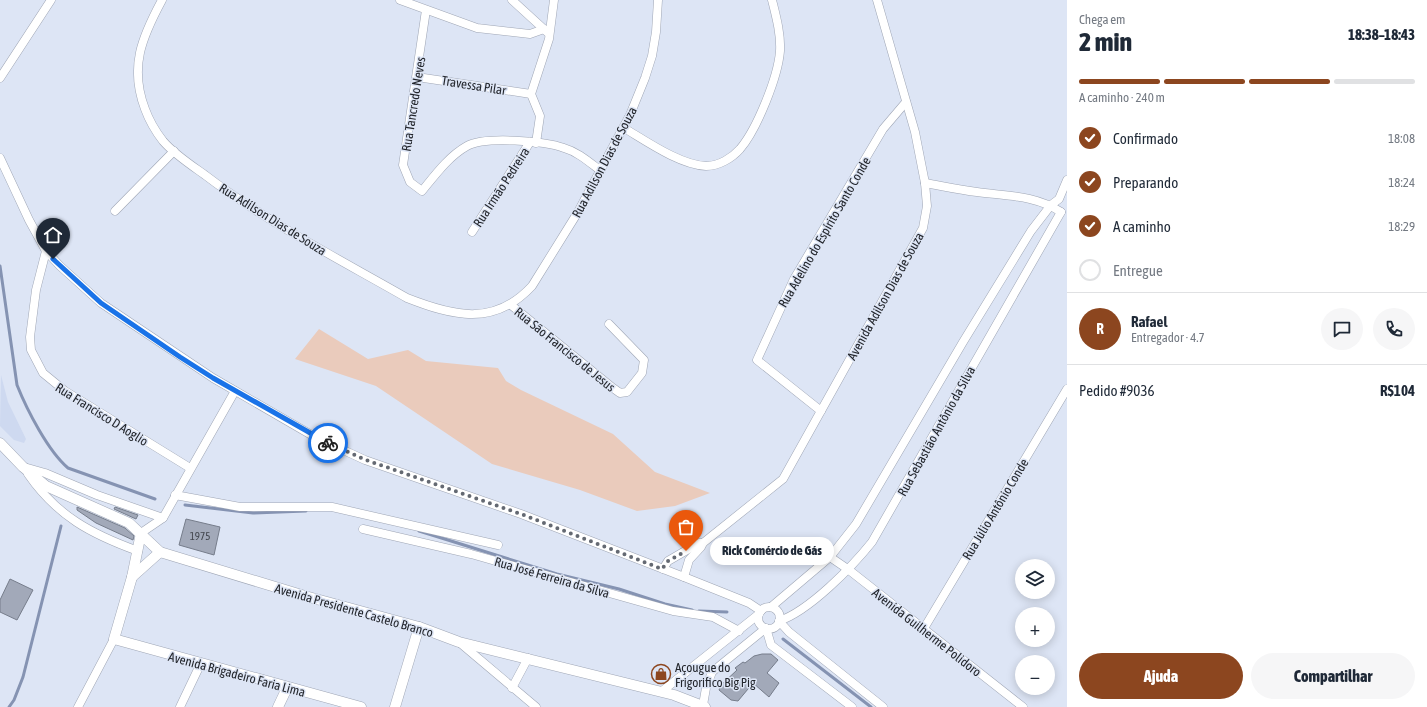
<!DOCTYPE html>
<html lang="pt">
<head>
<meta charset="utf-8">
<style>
  body { margin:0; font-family:"Asap Condensed",sans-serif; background:#f6f6f7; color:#1f2937; height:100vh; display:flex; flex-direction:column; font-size:15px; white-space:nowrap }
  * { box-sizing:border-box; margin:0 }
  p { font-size:13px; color:#747a83 }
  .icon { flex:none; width:22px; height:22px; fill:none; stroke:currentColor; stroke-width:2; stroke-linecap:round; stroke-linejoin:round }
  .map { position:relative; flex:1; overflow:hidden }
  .drawer { display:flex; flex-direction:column; background:#fff; width:360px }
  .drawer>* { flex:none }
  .tools { position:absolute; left:1015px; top:559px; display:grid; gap:8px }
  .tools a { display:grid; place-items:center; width:40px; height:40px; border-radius:50%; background:#fff; box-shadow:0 2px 10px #0003; font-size:20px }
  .pin { position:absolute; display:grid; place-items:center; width:34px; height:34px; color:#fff; margin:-41px -17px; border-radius:50% 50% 50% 0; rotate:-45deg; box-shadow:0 0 4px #0007 }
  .pin .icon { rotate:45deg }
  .courier { position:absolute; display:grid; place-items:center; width:40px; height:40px; margin:-20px; border:3px solid #1a73e8; border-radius:50%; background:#fff; color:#222; box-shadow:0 1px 5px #0007 }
  .bubble { position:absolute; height:28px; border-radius:14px; background:#fff; box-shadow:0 2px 10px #0003; font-size:13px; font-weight:800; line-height:28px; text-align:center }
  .summary em { font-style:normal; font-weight:800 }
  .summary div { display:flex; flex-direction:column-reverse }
  .summary { display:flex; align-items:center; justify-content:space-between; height:68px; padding:0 12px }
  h1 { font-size:26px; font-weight:800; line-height:30px }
  .bar { display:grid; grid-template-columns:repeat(4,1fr); gap:6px 4px; align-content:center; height:48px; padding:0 12px }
  .bar i { height:5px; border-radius:3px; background:#e0e1e3 }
  .bar .on { background:#8c461f }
  .bar p { grid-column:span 4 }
  .line { display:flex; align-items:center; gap:10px; padding:0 12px; border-top:1px solid #e0e1e3 }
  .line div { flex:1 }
  .round { display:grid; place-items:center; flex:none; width:42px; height:42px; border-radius:21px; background:#f6f6f7 }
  ol { padding:0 12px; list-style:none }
  li { display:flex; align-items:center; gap:12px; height:44px }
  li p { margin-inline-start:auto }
  li .icon { padding:4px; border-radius:50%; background:#8c461f; color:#fff; stroke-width:4 }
  li:last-child { color:#747a83 }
  li i { width:22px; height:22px; border:2px solid #e0e1e3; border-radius:50% }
  .cta { display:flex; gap:8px; margin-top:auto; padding:8px 12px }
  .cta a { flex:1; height:46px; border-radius:24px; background:#8c461f; color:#fff; font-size:16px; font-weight:800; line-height:46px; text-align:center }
  .cta a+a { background:#f6f6f7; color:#1f2937 }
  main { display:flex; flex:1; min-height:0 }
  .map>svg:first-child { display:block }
  .built { fill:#ced9f0 }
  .green { fill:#eacbbc }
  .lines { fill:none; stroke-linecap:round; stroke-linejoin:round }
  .stream { stroke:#8593b2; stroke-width:3 }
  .building { fill:#a2a9b9; stroke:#767d8b }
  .minor-casing { stroke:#9fa6b5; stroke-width:9 }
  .tertiary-casing { stroke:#9fa6b5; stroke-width:11 }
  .minor { stroke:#fff; stroke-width:8 }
  .tertiary { stroke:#fff; stroke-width:10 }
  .done { stroke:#646972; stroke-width:4; stroke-dasharray:0 7.2 }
  .route { stroke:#1a73e8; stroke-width:5 }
  .labels { text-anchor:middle; stroke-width:3; stroke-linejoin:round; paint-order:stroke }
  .number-label { font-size:11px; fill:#43474f }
  .street-label { font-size:13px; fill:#23262c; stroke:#dde5f5 }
  .poi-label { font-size:13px; fill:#23262c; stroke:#dde5f5; text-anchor:start }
</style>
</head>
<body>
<main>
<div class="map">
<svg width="1067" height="707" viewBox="0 0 1067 707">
  <rect width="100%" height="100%" fill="#dde5f5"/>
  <path class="built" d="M1 375 8 402 26 439 24 443 14 440 0 426Z"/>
  <path class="green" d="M319 329 368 359 408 350 426 361 498 368 506 381 521 390 613 434 655 472 710 493 675 506 637 511 580 490 492 464 376 386 295 359Z"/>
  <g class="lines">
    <g class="stream">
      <path d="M0 266 17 385C27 410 48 451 68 468L155 499"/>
      <path d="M185 505 253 513 306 511"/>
      <path d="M419 531 557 574 619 589 665 604 692 610"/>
      <path d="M699 611 727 612"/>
      <path d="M783 639 871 707"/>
      <path d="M9 707 14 700 23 677 61 526"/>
    </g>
  </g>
  <g class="building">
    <path d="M77 507 125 528 134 536 133 540 96 523 77 510Z"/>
    <path d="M115 507 138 515 136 519 114 509Z"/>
    <path d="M186 519 220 527 214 555 179 545Z"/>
    <path d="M10 579 33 590 17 620 0 612V600Z"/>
    <path d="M762 654H771L778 660 767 673 779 683 769 697 753 683 738 701 731 700 719 690 721 685 737 670 735 668 743 662 745 663 754 656Z"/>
  </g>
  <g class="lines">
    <g class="minor-casing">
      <g id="minor">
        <path d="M162 0C142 37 129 67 145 109 149 120 156 132 163 141 174 154 191 165 205 175 268 223 339 259 407 298 453 316 494 327 532 286L578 212 630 115 645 78 652 56 656 32 658 0"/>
        <path d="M400 0 477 28 530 34 544 29"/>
        <path d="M512 0 547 32"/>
        <path d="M426 10 403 165 410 182 422 191C435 175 449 156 467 146 485 136 545 141 564 148 578 152 589 162 601 171"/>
        <path d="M417 77 531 94"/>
        <path d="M0 78 51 0"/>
        <path d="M624 128C646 141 680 165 706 166 719 166 732 158 740 149 757 129 778 77 780 51 781 34 776 16 772 0"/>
        <path d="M536 143 540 116 531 94 549 39 554 0"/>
        <path d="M0 158 29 220 46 251 60 266 101 303 213 378 315 437 365 460 521 514 684 577 749 603 761 611"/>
        <path d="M925 183C942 186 960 190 977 192 1006 196 1035 195 1061 212"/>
        <path d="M115 211 174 151"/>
        <path d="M472 232 530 142"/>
        <path d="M46 251 36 290 30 337 31 350 43 373 65 391 190 468"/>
        <path d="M511 305 613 388 620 393 627 392 642 373 644 360 609 324"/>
        <path d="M821 411 757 360 794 279 883 129 906 102"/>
        <path d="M24 467 45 473 97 495 163 518"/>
        <path d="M28 474C57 516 91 534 138 551"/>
        <path d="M175 495 240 507H332L498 545"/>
        <path d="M363 529 471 554 673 611 713 617 739 631"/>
        <path d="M141 533 163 518 235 391"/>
        <path d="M830 557 849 570 1023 707"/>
        <path d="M663 569 668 561 699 543H703L783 479 923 228 927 206 925 183 915 132 877 0"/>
        <path d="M684 577 689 560 701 547 703 543"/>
        <path d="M771 607 830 557 856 524 963 342 1031 231 1051 205 1059 199 1067 180"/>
        <circle cx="769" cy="618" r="11"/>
        <path d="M923 630 1067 389"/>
        <path d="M459 642 536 707"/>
        <path d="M512 688 528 658"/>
        <path d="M661 692 759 614"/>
        <path d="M703 705 706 688 712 672 766 628 771 645 852 707"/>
        <path d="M78 707 114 639"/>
        <path d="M180 707 201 663"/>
        <path d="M883 707 789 632 779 621C809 611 852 567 872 542L1061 212"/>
      </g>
    </g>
    <g class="tertiary-casing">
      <g id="tertiary">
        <path d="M0 443 23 467 46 486 129 523 160 552 305 596 419 627 459 642 674 695 705 707"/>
        <path d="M141 533 132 577 114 639 361 707"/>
        <path d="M132 577 160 552"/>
        <path d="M278 707 287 688"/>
        <path d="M395 707 419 627"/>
      </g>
    </g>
    <use href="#minor" class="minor"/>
    <use href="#tertiary" class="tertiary"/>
  </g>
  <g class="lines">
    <path class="done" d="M328 443 366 460 521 514 662 569 668 561 686 551"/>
    <path class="route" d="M53 259 101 303 180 357 213 378 328 443"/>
  </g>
  <defs>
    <g id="shop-ring" transform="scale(1)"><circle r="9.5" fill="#dde5f5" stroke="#8c461f" stroke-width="1.5"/><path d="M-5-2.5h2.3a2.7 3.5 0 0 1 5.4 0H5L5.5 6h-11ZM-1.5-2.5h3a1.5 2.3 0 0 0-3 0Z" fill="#8c461f"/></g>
  </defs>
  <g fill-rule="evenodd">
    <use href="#shop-ring" x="661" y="674"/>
  </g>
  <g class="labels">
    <g class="number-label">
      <text x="200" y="540">1975</text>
    </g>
    <g class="street-label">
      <text transform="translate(474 85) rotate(9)" y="5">Travessa Pilar</text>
      <text transform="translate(413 104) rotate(-81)" y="5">Rua Tancredo Neves</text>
      <text transform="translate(604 162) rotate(-62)" y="5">Rua Adilson Dias de Souza</text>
      <text transform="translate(501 187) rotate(-57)" y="5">Rua Irmão Pedreira</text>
      <text transform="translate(273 219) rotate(32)" y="5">Rua Adílson Dias de Souza</text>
      <text transform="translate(824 232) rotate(-60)" y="5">Rua Adelino do Espírito Santo Conde</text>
      <text transform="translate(885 296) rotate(-61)" y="5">Avenida Adilson Dias de Souza</text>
      <text transform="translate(565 349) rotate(39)" y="5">Rua São Francisco de Jesus</text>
      <text transform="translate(102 414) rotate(32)" y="5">Rua Francisco D Aoglio</text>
      <text transform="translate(936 431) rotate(-61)" y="5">Rua Sebastião Antônio da Silva</text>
      <text transform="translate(995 509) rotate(-59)" y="5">Rua Júlio Antônio Conde</text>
      <text transform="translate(552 577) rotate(16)" y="5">Rua José Ferreira da Silva</text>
      <text transform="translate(354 610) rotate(16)" y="5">Avenida Presidente Castelo Branco</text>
      <text transform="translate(927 632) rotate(38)" y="5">Avenida Guilherme Polidoro</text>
      <text transform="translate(237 674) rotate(15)" y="5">Avenida Brigadeiro Faria Lima</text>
    </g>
    <g class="poi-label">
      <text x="675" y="672">Açougue do<tspan x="675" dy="15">Frigorifico Big Pig</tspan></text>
    </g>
  </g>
</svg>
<div class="tools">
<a><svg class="icon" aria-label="layers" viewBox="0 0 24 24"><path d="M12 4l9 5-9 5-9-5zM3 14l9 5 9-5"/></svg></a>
<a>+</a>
<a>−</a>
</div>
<div class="pin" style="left:686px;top:551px;background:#ea580c"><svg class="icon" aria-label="bag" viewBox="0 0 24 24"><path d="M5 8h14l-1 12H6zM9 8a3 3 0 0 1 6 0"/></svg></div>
<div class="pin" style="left:53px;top:259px;background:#1f2937"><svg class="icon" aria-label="home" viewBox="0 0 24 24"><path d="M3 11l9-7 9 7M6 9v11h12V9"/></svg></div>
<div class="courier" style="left:328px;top:443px"><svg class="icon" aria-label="bike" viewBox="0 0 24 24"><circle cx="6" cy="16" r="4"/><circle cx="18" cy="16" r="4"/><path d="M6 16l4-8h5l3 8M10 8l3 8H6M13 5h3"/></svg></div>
<div class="bubble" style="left:710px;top:537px;width:124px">Rick Comércio de Gás</div>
</div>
<section class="drawer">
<div class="summary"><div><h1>2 min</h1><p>Chega em</p></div><em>18:38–18:43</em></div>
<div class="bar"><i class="on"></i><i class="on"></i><i class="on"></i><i></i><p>A caminho · 240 m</p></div>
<ol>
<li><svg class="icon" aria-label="check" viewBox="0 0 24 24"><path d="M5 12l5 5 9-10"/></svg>Confirmado<p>18:08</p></li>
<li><svg class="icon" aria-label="check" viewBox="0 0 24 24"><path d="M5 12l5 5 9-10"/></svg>Preparando<p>18:24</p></li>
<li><svg class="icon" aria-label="check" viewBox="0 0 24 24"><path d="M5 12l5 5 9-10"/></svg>A caminho<p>18:29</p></li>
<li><i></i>Entregue</li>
</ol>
<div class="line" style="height:72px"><b class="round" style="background:#8c461f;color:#fff">R</b><div><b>Rafael</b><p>Entregador · 4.7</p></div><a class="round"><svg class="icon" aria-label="chat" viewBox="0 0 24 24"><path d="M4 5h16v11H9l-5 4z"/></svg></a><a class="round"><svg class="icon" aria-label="phone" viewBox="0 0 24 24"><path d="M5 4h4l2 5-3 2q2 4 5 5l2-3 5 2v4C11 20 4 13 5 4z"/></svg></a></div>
<div class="line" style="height:52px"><div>Pedido #9036</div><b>R$104</b></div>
<div class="cta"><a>Ajuda</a><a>Compartilhar</a></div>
</section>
</main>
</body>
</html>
